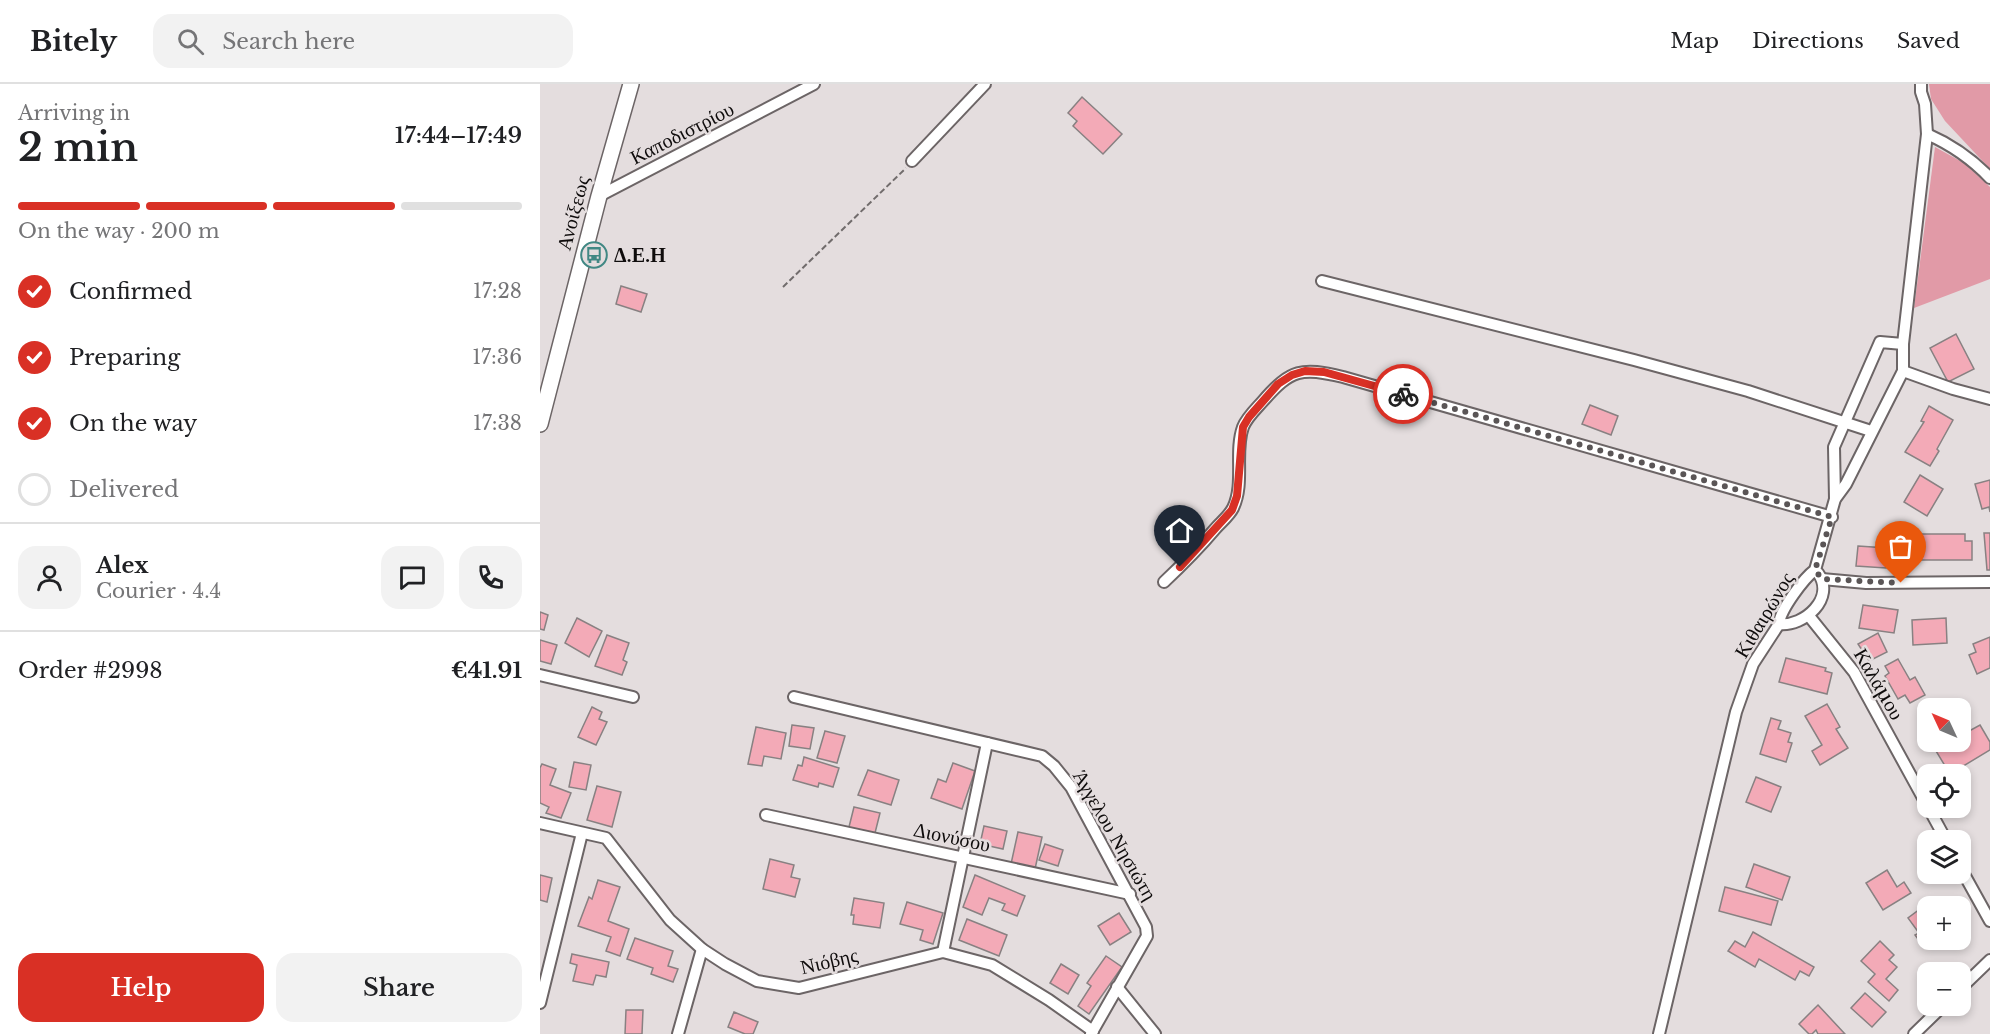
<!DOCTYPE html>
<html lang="en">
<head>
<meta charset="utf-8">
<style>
  body { margin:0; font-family:"Libre Baskerville",serif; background:#f2f2f2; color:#202124; height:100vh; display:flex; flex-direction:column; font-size:22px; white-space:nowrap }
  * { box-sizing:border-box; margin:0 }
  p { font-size:20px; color:#757577 }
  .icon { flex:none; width:33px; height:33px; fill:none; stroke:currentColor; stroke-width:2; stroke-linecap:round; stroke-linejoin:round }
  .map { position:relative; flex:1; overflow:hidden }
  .panel { display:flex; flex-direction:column; background:#fff; width:540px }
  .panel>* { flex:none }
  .needle { width:39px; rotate:314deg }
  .fabs { position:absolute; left:1377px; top:614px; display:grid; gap:12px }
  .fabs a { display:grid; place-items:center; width:54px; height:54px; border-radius:12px; background:#fff; box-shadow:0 3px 9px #0003; font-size:30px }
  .pin { position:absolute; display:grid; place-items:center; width:51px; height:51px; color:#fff; margin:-62px -26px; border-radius:50% 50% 50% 0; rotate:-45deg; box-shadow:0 0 6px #0007 }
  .pin .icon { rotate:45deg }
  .courier { position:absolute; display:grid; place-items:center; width:60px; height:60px; margin:-30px; border:4px solid #d93025; border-radius:50%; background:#fff; color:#222; box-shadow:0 2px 8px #0007 }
  .summary em { font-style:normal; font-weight:600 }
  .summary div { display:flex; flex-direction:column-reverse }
  .summary { display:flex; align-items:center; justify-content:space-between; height:102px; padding:0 18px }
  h1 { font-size:39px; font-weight:600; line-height:45px }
  .bar { display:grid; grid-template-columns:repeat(4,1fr); gap:9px 6px; align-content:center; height:72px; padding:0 18px }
  .bar i { height:8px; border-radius:4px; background:#e0e0e0 }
  .bar .on { background:#d93025 }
  .bar p { grid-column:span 4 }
  .line { display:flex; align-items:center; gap:15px; padding:0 18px; border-top:2px solid #e0e0e0 }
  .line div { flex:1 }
  .round { display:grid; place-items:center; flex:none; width:63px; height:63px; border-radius:18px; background:#f2f2f2 }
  ol { padding:0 18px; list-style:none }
  li { display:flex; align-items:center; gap:18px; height:66px }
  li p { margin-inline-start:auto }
  li .icon { padding:6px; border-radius:50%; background:#d93025; color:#fff; stroke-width:4 }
  li:last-child { color:#757577 }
  li i { width:33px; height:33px; border:3px solid #e0e0e0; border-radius:50% }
  .primary-button { display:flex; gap:12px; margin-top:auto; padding:12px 18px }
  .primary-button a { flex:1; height:69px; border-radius:18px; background:#d93025; color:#fff; font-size:24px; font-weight:600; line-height:69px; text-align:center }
  .primary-button a+a { background:#f2f2f2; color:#202124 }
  header { display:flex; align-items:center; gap:36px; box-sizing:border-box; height:84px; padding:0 30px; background:#fff; border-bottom:2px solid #e0e0e0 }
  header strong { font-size:28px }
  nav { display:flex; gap:33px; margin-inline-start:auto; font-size:21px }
  .search { width:420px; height:54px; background:#f2f2f2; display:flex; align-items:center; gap:15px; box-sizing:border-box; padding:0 21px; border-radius:18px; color:#757577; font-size:22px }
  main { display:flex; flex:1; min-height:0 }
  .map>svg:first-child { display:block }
  .forest { fill:#e19aa7 }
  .building { fill:#f3aab7; stroke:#888182; stroke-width:1.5 }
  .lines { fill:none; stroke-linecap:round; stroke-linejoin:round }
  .street-casing { stroke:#6c6566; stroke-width:14 }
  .secondary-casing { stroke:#6c6566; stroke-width:18 }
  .path { stroke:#716c6c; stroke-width:2; stroke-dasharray:6 3; stroke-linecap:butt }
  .street { stroke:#fff; stroke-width:10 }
  .secondary { stroke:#fff; stroke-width:15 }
  .done { stroke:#5a5556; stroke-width:6; stroke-dasharray:0 10.8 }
  .route { stroke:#d93025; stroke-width:8 }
  .labels { text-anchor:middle; stroke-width:5; stroke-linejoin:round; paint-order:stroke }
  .street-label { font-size:20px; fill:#0f0c0c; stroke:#e4ddde }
  .poi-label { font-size:20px; font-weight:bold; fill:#0f0c0c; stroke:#e4ddde; text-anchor:start }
</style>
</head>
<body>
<header>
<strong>Bitely</strong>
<div class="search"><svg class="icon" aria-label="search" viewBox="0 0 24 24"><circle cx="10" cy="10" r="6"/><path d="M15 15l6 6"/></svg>Search here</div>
<nav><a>Map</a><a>Directions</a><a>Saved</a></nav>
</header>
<main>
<section class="panel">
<div class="summary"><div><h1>2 min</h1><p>Arriving in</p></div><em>17:44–17:49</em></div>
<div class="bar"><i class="on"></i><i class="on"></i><i class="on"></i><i></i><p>On the way · 200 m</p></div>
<ol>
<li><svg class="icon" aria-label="check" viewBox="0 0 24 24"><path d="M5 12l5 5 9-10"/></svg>Confirmed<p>17:28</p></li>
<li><svg class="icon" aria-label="check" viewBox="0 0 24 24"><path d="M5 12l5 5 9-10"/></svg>Preparing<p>17:36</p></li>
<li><svg class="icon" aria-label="check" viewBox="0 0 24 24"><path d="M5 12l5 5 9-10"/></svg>On the way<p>17:38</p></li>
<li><i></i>Delivered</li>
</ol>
<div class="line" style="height:108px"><a class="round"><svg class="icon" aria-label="person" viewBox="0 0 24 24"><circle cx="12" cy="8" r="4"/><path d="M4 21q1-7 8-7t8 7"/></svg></a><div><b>Alex</b><p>Courier · 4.4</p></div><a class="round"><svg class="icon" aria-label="chat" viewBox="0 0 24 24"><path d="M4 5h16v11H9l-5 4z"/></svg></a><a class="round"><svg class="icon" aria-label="phone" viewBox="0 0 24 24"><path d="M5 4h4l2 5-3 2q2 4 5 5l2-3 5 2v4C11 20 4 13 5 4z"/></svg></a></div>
<div class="line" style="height:78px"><div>Order #2998</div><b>€41.91</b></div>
<div class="primary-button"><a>Help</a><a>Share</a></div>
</section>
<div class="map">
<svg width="1450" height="950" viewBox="0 0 1450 950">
  <rect width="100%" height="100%" fill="#e4ddde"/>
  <g class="forest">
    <path d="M1389 0H1450V85L1405 37 1391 15Z"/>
    <path d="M1395 63 1424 79 1450 103V195L1374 224Z"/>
  </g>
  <g class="building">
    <path d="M542 13 582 50 563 70 533 42 537 37 528 29Z"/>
    <path d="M81 202 107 210 101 228 76 220Z"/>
    <path d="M1416 250 1434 285 1408 298 1390 264Z"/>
    <path d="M1050 321 1078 332 1071 351 1042 340Z"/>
    <path d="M1389 322 1413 336 1397 365 1399 367 1390 382 1365 368 1384 338 1381 337Z"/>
    <path d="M1380 391 1403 405 1387 432 1364 418Z"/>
    <path d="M1450 396V428L1449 423 1442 425 1435 400Z"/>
    <path d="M1444 449H1450V486H1447Z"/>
    <path d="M1380 450H1425V457H1432V476H1380Z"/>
    <path d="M1318 462 1347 464 1346 484 1316 482Z"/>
    <path d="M1323 521 1358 526 1354 549 1319 544Z"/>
    <path d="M0 528 8 531 4 546 0 545Z"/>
    <path d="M37 534 62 547 49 573 25 559Z"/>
    <path d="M1406 534 1407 559 1373 561 1372 536Z"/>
    <path d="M1338 549 1347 568 1329 577 1318 560Z"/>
    <path d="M67 551 89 559 83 576 87 578 82 591 55 582Z"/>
    <path d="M1450 553V584L1437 590 1429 571 1436 568 1433 560Z"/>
    <path d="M0 556 17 561 11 580 0 577Z"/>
    <path d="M1246 574 1286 584 1285 587 1292 589 1287 610 1239 598Z"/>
    <path d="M1358 575 1370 596 1375 593 1385 611 1370 619 1365 611 1358 615 1345 592 1349 589 1345 582Z"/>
    <path d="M1287 620 1300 643 1296 645 1308 664 1280 681 1272 667 1282 661 1265 632Z"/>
    <path d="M52 623 62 628 59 635 67 638 56 661 38 653Z"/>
    <path d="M1231 634 1241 637 1238 645 1251 649 1248 658 1252 659 1246 678 1220 670Z"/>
    <path d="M252 641 274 644 270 665 249 662Z"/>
    <path d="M1440 641 1450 658V666L1410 690 1396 667 1412 657H1420V652Z"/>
    <path d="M216 643 246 649 241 675 224 672 222 682 208 680Z"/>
    <path d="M285 647 305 652 297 679 277 674Z"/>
    <path d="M264 673 299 684 293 703 279 699 278 703 253 696 258 681 262 682Z"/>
    <path d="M34 678 51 681 46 706 29 703Z"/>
    <path d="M413 679 435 687 422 725 391 714 398 695 406 698Z"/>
    <path d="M2 680 16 685 10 701 31 709 21 734 6 729 9 723 0 719V684Z"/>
    <path d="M328 686 359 696 351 721 318 711Z"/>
    <path d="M1216 693 1241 703 1231 728 1206 718Z"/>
    <path d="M57 702 81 708 72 743 47 736Z"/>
    <path d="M314 723 340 729 334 753 308 747Z"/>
    <path d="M444 742 467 747 463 765 440 760Z"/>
    <path d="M478 748 502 753 495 785 471 780Z"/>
    <path d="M505 760 523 766 518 782 499 776Z"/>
    <path d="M230 775 254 781 251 793 260 795 255 813 223 805Z"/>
    <path d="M1214 780 1250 793 1242 816 1206 803Z"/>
    <path d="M1347 786 1357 803 1364 798 1371 809 1343 826 1326 799Z"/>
    <path d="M0 791 12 794 7 818 0 816Z"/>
    <path d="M435 791 485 812 477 832 462 826 465 820 449 814 442 831 423 823Z"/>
    <path d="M58 796 80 803 68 837 89 845 80 872 66 867 71 853 38 842 49 813 52 815Z"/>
    <path d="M1185 803 1238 817 1231 841 1179 827Z"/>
    <path d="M314 814 344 819 340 844 313 840 314 831H311Z"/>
    <path d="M367 818 403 829 393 860 380 856 383 846 360 840Z"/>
    <path d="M1388 819 1390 822H1388V854L1381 859 1375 851 1379 849 1368 834Z"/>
    <path d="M579 829 591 848 570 861 558 842Z"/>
    <path d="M427 835 467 851 459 872 419 856Z"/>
    <path d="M1213 848 1274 883 1269 892 1260 887 1255 896 1219 875 1215 883 1188 867 1195 857 1205 863Z"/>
    <path d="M95 854 133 867 128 882 138 885 133 898 111 890 113 884 87 875Z"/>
    <path d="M1340 857 1354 871 1349 876 1357 883 1346 895 1358 906 1349 917 1328 898 1335 890 1321 877Z"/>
    <path d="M32 870 69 878 66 893 56 891 53 901 33 897 37 881 30 879Z"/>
    <path d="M566 872 582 883 549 930 538 922 551 902 547 899Z"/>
    <path d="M521 880 539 891 528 910 510 899Z"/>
    <path d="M1325 909 1346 928 1332 943 1311 924Z"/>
    <path d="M1278 921 1305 950H1278L1276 946 1272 950H1269L1259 940Z"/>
    <path d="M86 926H103L102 950H85Z"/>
    <path d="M194 928 218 938 213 950H205L188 943Z"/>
  </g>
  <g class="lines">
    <g class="street-casing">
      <g id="street">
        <path d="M1387 50C1412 61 1431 74 1450 94"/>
        <path d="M372 77 445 0"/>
        <path d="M59 112 274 0"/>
        <path d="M782 197 1094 276 1208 307 1331 347"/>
        <path d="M1363 287 1413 305 1450 315"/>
        <path d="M1295 415 1294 363 1340 258 1363 260"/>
        <path d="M1282 495 1326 499 1450 498"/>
        <path d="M624 498C642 481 659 464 675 445 681 438 689 432 693 424 705 399 694 368 703 343 707 333 716 325 723 317 751 285 761 283 803 293L1292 433"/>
        <path d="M1269 532 1314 588 1388 723"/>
        <path d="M1239 540C1264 543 1296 514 1278 489"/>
        <path d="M0 591 93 613"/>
        <path d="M254 613 502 672 514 682 531 703 606 843 607 852 551 950"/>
        <path d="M1388 723 1406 756"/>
        <path d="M226 731 590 810"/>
        <path d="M0 739 66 754 130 836 162 865 185 880 217 897 259 904 403 868 452 881 509 916 553 947"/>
        <path d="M1420 783 1450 837"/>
        <path d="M403 868 447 659"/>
        <path d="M577 903 615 950"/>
        <path d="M1420 905 1450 876"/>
        <path d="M0 919 42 749"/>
        <path d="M138 950 162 865"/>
        <path d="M1119 950 1196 628 1213 580 1239 540C1240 526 1264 494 1275 486L1295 415 1306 400 1363 287V260L1387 50 1385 20 1381 8V0"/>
        <path d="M1374 950 1404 921"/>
      </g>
    </g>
    <g class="secondary-casing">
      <path id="secondary" d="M0 340 59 112 91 0"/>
    </g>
    <path class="path" d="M243 203 366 84"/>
    <use href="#street" class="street"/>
    <use href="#secondary" class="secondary"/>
  </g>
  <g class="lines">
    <path class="done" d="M863 310 1292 433 1275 486 1282 495 1361 499"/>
    <path class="route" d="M640 483 692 426 697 412 703 343 709 333 738 300 752 291 765 287 784 288 863 310"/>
  </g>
  <defs>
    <g id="bus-ring" transform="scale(1.35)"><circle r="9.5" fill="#e4ddde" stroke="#418884" stroke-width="1.5"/><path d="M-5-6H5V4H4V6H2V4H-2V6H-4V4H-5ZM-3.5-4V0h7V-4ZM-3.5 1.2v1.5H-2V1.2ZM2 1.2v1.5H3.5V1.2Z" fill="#418884"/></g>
  </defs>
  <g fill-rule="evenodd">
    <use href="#bus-ring" x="54" y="171"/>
  </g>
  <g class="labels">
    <g class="street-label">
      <text transform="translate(142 49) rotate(-27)" y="7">Καποδιστρίου</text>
      <text transform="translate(33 129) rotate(-75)" y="7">Ανοίξεως</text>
      <text transform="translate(1224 531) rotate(-59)" y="7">Κιθαιρώνος</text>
      <text transform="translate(1339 600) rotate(60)" y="7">Καλάμου</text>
      <text transform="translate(575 751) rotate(60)" y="7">Άγγελου Νησιώτη</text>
      <text transform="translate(412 753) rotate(12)" y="7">Διονύσου</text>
      <text transform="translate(289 877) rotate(-13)" y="7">Νιόβης</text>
    </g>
    <g class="poi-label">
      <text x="74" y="178">Δ.Ε.Η</text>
    </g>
  </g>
</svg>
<div class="fabs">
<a><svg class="needle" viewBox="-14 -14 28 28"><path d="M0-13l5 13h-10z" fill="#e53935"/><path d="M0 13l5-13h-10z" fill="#757577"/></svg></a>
<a><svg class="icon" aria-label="locate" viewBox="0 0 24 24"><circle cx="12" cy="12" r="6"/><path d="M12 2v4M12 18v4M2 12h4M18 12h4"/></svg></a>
<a><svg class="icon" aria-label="layers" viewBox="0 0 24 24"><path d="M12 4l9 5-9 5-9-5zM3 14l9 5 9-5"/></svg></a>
<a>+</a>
<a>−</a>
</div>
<div class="pin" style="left:1361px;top:499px;background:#ea580c"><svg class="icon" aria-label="bag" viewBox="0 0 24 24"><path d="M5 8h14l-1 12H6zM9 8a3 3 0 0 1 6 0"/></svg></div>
<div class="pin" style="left:640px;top:483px;background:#1f2937"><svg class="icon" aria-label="home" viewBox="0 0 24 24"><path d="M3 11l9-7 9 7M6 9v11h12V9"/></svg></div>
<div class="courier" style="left:863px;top:310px"><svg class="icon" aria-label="bike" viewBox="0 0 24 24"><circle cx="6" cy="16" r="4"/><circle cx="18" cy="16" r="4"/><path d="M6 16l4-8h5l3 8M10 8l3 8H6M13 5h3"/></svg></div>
</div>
</main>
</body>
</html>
